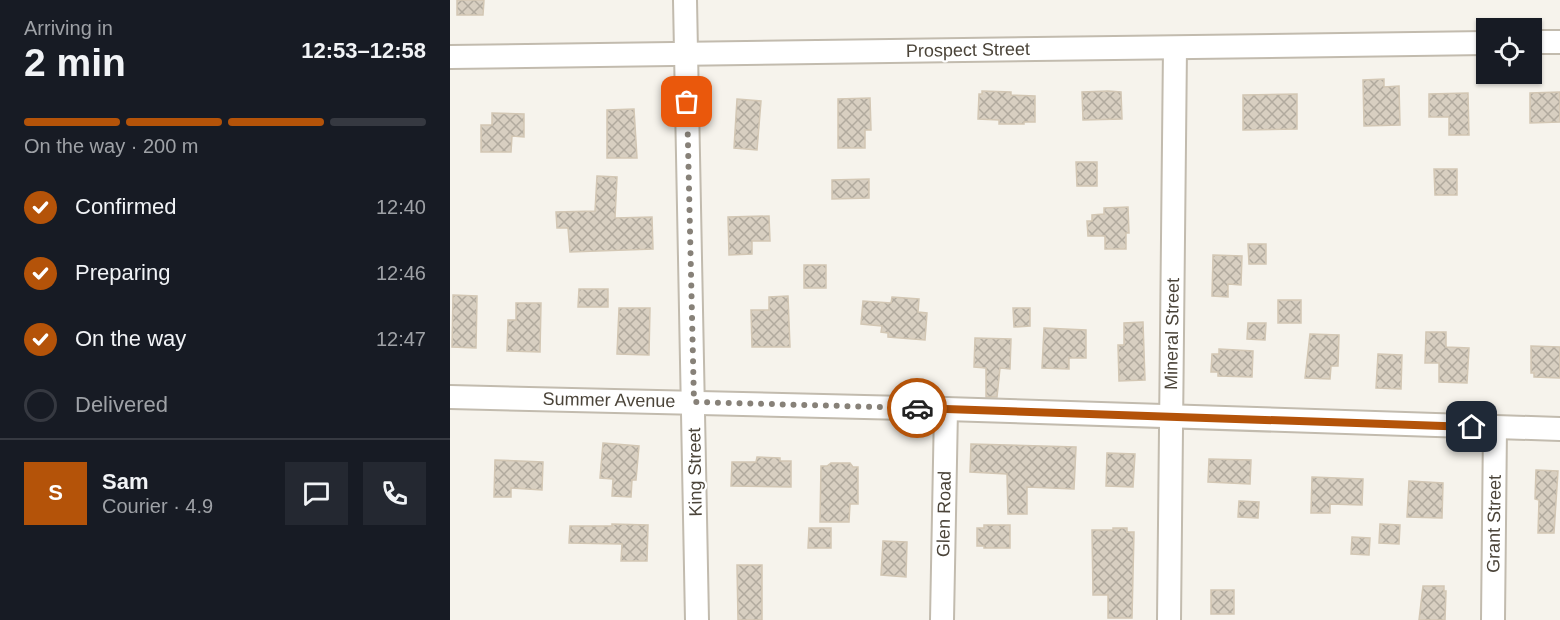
<!DOCTYPE html>
<html lang="en">
<head>
<meta charset="utf-8">
<style>
  body { margin:0; font-family:Helvetica,sans-serif; background:#242831; color:#f1f3f6; height:100vh; display:flex; flex-direction:column; font-size:22px; white-space:nowrap }
  * { box-sizing:border-box; margin:0 }
  p { font-size:20px; color:#9ea1a6 }
  .icon { flex:none; width:33px; height:33px; fill:none; stroke:currentColor; stroke-width:2; stroke-linecap:round; stroke-linejoin:round }
  .map { position:relative; flex:1; overflow:hidden }
  .sheet { display:flex; flex-direction:column; background:#171b24; width:450px }
  .sheet>* { flex:none }
  .buttons { position:absolute; left:1026px; top:18px; display:grid; gap:12px }
  .buttons a { display:grid; place-items:center; width:66px; height:66px; border-radius:0px; background:#171b24; box-shadow:0 2px 4px #0004; font-size:30px }
  .pin { position:absolute; display:grid; place-items:center; width:51px; height:51px; color:#fff; margin:-26px; border-radius:12px; box-shadow:0 3px 9px #0006 }
  .courier { position:absolute; display:grid; place-items:center; width:60px; height:60px; margin:-30px; border:4px solid #b45309; border-radius:50%; background:#fff; color:#222; box-shadow:0 2px 8px #0007 }
  .overview em { font-style:normal; font-weight:700 }
  .overview div { display:flex; flex-direction:column-reverse }
  .overview { display:flex; align-items:center; justify-content:space-between; height:102px; padding:0 24px }
  h1 { font-size:39px; font-weight:700; line-height:45px }
  .bar { display:grid; grid-template-columns:repeat(4,1fr); gap:9px 6px; align-content:center; height:72px; padding:0 24px }
  .bar i { height:8px; border-radius:4px; background:#363941 }
  .bar .active { background:#b45309 }
  .bar p { grid-column:span 4 }
  .line { display:flex; align-items:center; gap:15px; padding:0 24px; border-top:2px solid #363941 }
  .line div { flex:1 }
  .round { display:grid; place-items:center; flex:none; width:63px; height:63px; border-radius:0px; background:#242831 }
  ol { padding:0 24px; list-style:none }
  li { display:flex; align-items:center; gap:18px; height:66px }
  li p { margin-inline-start:auto }
  li .icon { padding:6px; border-radius:50%; background:#b45309; color:#fff; stroke-width:4 }
  li:last-child { color:#9ea1a6 }
  li i { width:33px; height:33px; border:3px solid #363941; border-radius:50% }
  main { display:flex; flex:1; min-height:0 }
  .map>svg:first-child { display:block }
  .building { fill:url(#building-cross-hatch); stroke:#d3c7b4; stroke-width:1.5 }
  .lines { fill:none; stroke-linecap:round; stroke-linejoin:round }
  .minor-casing { stroke:#c2bbae; stroke-width:26 }
  .minor { stroke:#fff; stroke-width:22 }
  .done { stroke:#878178; stroke-width:6; stroke-dasharray:0 10.8 }
  .route { stroke:#b45309; stroke-width:8 }
  .labels { text-anchor:middle; stroke-width:4.5; stroke-linejoin:round; paint-order:stroke }
  .street-label { font-size:18px; fill:#4b4439; stroke:#fff }
</style>
</head>
<body>
<main>
<section class="sheet">
<div class="overview"><div><h1>2 min</h1><p>Arriving in</p></div><em>12:53–12:58</em></div>
<div class="bar"><i class="active"></i><i class="active"></i><i class="active"></i><i></i><p>On the way · 200 m</p></div>
<ol>
<li><svg class="icon" aria-label="check" viewBox="0 0 24 24"><path d="M5 12l5 5 9-10"/></svg>Confirmed<p>12:40</p></li>
<li><svg class="icon" aria-label="check" viewBox="0 0 24 24"><path d="M5 12l5 5 9-10"/></svg>Preparing<p>12:46</p></li>
<li><svg class="icon" aria-label="check" viewBox="0 0 24 24"><path d="M5 12l5 5 9-10"/></svg>On the way<p>12:47</p></li>
<li><i></i>Delivered</li>
</ol>
<div class="line" style="height:108px"><b class="round" style="background:#b45309;color:#fff">S</b><div><b>Sam</b><p>Courier · 4.9</p></div><a class="round"><svg class="icon" aria-label="chat" viewBox="0 0 24 24"><path d="M4 5h16v11H9l-5 4z"/></svg></a><a class="round"><svg class="icon" aria-label="phone" viewBox="0 0 24 24"><path d="M5 4h4l2 5-3 2q2 4 5 5l2-3 5 2v4C11 20 4 13 5 4z"/></svg></a></div>
</section>
<div class="map">
<svg width="1110" height="620" viewBox="0 0 1110 620">
  <defs>
    <pattern id="building-cross-hatch" width="8" height="8" patternUnits="userSpaceOnUse" patternTransform="scale(1.5)"><rect width="8" height="8" fill="#d8cfc1"/><path d="M0 0l8 8M0 8l8-8" fill="none" stroke="#b1aa9e"/></pattern>
  </defs>
  <rect width="100%" height="100%" fill="#f6f3ec"/>
  <g class="building">
    <path d="M7 0H34L33 15H7Z"/>
    <path d="M934 79V87L949 86 950 125 914 126 913 80Z"/>
    <path d="M532 91 561 92V95L585 96V122H574V124H549V120L528 119 529 94H532Z"/>
    <path d="M658 91 671 92 672 119 633 120 632 92Z"/>
    <path d="M1110 92V122L1080 123V93Z"/>
    <path d="M1018 93 1019 135H999V117H979V94Z"/>
    <path d="M847 94V129L793 130V95Z"/>
    <path d="M420 98 421 130H415V148H388V99Z"/>
    <path d="M287 99 311 101 307 150 284 148Z"/>
    <path d="M184 109 187 158H157V110Z"/>
    <path d="M42 113 74 114V137L62 136 61 152H31V125H42Z"/>
    <path d="M626 162H647V186H627Z"/>
    <path d="M984 169H1007V195H985Z"/>
    <path d="M147 176 167 177 165 218 202 217 203 249 120 252 118 228H107L106 212 145 211Z"/>
    <path d="M419 179V198L382 199V180Z"/>
    <path d="M678 207 679 233H676V249H655V236H638L637 221H642V215L654 214V208Z"/>
    <path d="M319 216 320 241H302V254L279 255 278 217Z"/>
    <path d="M798 244H816V264H799Z"/>
    <path d="M763 255 792 256 791 285 778 284V297L762 296Z"/>
    <rect x="354" y="265" width="22" height="23"/>
    <path d="M129 289H158V307H128Z"/>
    <path d="M3 295 27 296 26 348 2 347Z"/>
    <path d="M338 296 340 347H302L301 310H319V297Z"/>
    <path d="M442 297 469 299 468 312 477 313 475 340 438 337V333L431 332 432 326 411 324 413 301 441 303Z"/>
    <rect x="828" y="300" width="23" height="23"/>
    <path d="M66 303H91L90 352 57 351 58 320H66Z"/>
    <path d="M169 308H200L199 355 167 354Z"/>
    <path d="M563 308H580V326L564 327Z"/>
    <path d="M693 322 695 380 669 381 668 345H674V323Z"/>
    <path d="M798 323H816L815 340 797 339Z"/>
    <path d="M594 328 636 330V358H619V369L592 368Z"/>
    <path d="M976 332H996V347L1019 348 1017 383 989 382V363H975Z"/>
    <path d="M860 334 889 335 888 366H881L880 379 855 378Z"/>
    <path d="M525 338 561 339 560 369 550 368 547 397H536V368L524 367Z"/>
    <path d="M1081 346 1110 347V378L1084 377V373H1081Z"/>
    <path d="M769 349 803 351 802 377 768 376V372H761L762 354H769Z"/>
    <path d="M928 354 952 355 951 389 926 388Z"/>
    <path d="M153 443 189 446 186 480H182L181 497 162 496 163 479 150 478Z"/>
    <path d="M521 444 626 447 624 489 577 487V514H558L557 474 520 472Z"/>
    <path d="M657 453 685 454 683 487 656 486Z"/>
    <path d="M307 457 330 458V461H341V487L281 486 282 462H306Z"/>
    <path d="M759 459 801 460 800 484 758 482Z"/>
    <path d="M45 460 93 462 92 490 61 488V497H44Z"/>
    <path d="M381 463H400L403 467H408V504H400L399 522H370L371 466H377Z"/>
    <path d="M1086 470 1108 471 1104 533H1088L1089 500 1085 499Z"/>
    <path d="M862 477 913 479 912 505 880 504V513H861Z"/>
    <path d="M959 481 993 483 992 518 957 517Z"/>
    <path d="M789 501 809 502 808 518 788 517Z"/>
    <path d="M162 524 198 525 197 561H171L172 544 119 543 120 526H162Z"/>
    <path d="M930 524 950 525 949 544 929 543Z"/>
    <path d="M534 525H560V548H534V546H527V528H534Z"/>
    <path d="M359 528H381V548H358Z"/>
    <path d="M663 528H677V532H684L682 618H658V595H643L642 530H663Z"/>
    <path d="M902 537 920 538 919 555 901 554Z"/>
    <path d="M433 541 457 542 456 577 431 575Z"/>
    <path d="M287 565H312V620H288Z"/>
    <path d="M973 586H994V591H996L995 620H969Z"/>
    <rect x="761" y="590" width="23" height="24"/>
  </g>
  <g class="lines">
    <g class="minor-casing">
      <g id="minor">
        <path d="M235 0 247 620"/>
        <path d="M1082 42H1110"/>
        <path d="M0 57 1036 43"/>
        <path d="M0 397 496 409 1110 429"/>
        <path d="M492 620 496 409"/>
        <path d="M719 620 725 48"/>
        <path d="M1043 620 1045 427"/>
      </g>
    </g>
    <use href="#minor" class="minor"/>
  </g>
  <g class="lines">
    <path class="done" d="M237 102 244 402 467 408"/>
    <path class="route" d="M467 408 1022 427"/>
  </g>
  <g class="labels">
    <g class="street-label">
      <text transform="translate(518 50) rotate(-1)" y="6">Prospect Street</text>
      <text transform="translate(722 334) rotate(-89)" y="6">Mineral Street</text>
      <text transform="translate(159 400) rotate(1)" y="6">Summer Avenue</text>
      <text transform="translate(245 472) rotate(-91)" y="6">King Street</text>
      <text transform="translate(494 514) rotate(-89)" y="6">Glen Road</text>
      <text transform="translate(1044 524) rotate(-89)" y="6">Grant Street</text>
    </g>
  </g>
</svg>
<div class="buttons">
<a><svg class="icon" aria-label="locate" viewBox="0 0 24 24"><circle cx="12" cy="12" r="6"/><path d="M12 2v4M12 18v4M2 12h4M18 12h4"/></svg></a>
</div>
<div class="pin" style="left:237px;top:102px;background:#ea580c"><svg class="icon" aria-label="bag" viewBox="0 0 24 24"><path d="M5 8h14l-1 12H6zM9 8a3 3 0 0 1 6 0"/></svg></div>
<div class="pin" style="left:1022px;top:427px;background:#1f2937"><svg class="icon" aria-label="home" viewBox="0 0 24 24"><path d="M3 11l9-7 9 7M6 9v11h12V9"/></svg></div>
<div class="courier" style="left:467px;top:408px"><svg class="icon" aria-label="car" viewBox="0 0 24 24"><path d="M5 17H2v-5l4-1 3-4h7l3 4 3 1v5h-3M9 17h6M6 11h13"/><circle cx="7" cy="17" r="2"/><circle cx="17" cy="17" r="2"/></svg></div>
</div>
</main>
</body>
</html>
